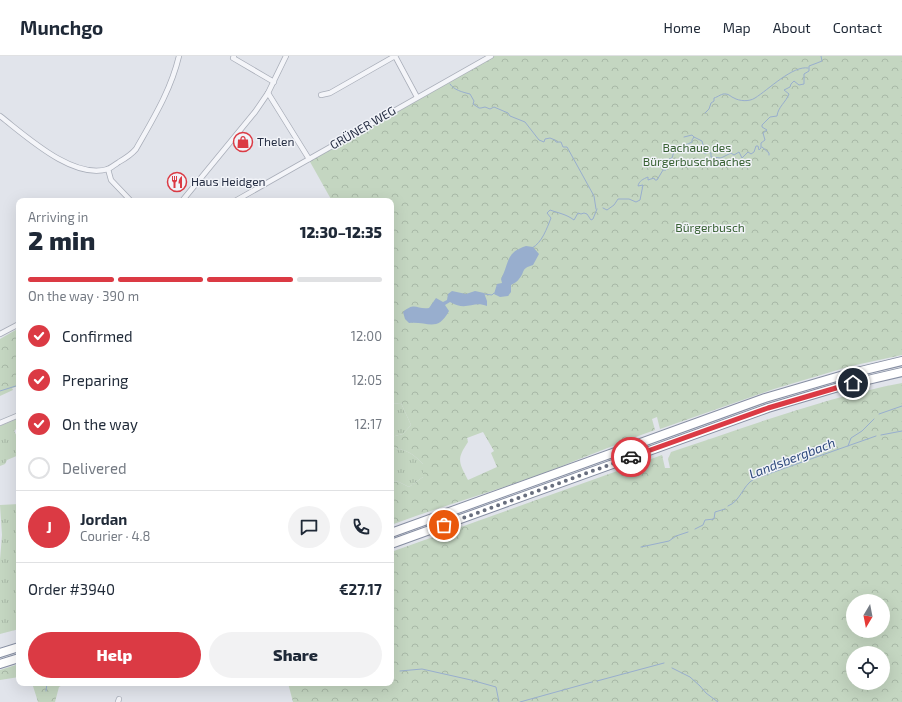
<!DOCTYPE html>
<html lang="en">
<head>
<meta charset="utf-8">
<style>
  body { margin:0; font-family:"Exo 2",sans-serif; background:#f2f2f3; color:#1f2937; height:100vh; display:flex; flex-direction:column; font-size:15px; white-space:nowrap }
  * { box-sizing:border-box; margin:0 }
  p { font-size:13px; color:#747a83 }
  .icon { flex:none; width:22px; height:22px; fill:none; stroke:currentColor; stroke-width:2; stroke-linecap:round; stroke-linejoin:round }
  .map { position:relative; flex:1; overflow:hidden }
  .panel { position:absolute; left:16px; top:142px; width:378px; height:488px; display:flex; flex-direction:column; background:#fff; border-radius:8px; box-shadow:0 4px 16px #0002 }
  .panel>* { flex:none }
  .needle { width:26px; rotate:190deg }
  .tools { position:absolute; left:846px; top:538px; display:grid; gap:8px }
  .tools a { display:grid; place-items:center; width:44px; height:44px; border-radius:50%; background:#fff; box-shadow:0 4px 16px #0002; font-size:20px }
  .pin { position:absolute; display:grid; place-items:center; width:34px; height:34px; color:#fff; margin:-17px; border:2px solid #fff; border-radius:50%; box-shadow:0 1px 4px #0007 }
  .courier { position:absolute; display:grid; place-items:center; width:40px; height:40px; margin:-20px; border:3px solid #db3a44; border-radius:50%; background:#fff; color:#222; box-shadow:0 1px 5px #0007 }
  .headline em { font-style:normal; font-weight:800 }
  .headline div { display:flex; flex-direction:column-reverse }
  .headline { display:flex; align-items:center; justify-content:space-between; height:68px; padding:0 12px }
  h1 { font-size:26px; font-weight:800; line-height:30px }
  .bar { display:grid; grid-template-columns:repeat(4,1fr); gap:6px 4px; align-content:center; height:48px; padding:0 12px }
  .bar i { height:5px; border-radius:3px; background:#e0e1e3 }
  .bar .selected { background:#db3a44 }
  .bar p { grid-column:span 4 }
  .line { display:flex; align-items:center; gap:10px; padding:0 12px; border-top:1px solid #e0e1e3 }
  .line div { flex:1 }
  .round { display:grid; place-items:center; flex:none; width:42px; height:42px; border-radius:21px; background:#f2f2f3 }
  ol { padding:0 12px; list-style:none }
  li { display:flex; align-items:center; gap:12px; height:44px }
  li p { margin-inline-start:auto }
  li .icon { padding:4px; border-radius:50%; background:#db3a44; color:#fff; stroke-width:4 }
  li:last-child { color:#747a83 }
  li i { width:22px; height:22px; border:2px solid #e0e1e3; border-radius:50% }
  .cta { display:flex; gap:8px; margin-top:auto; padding:8px 12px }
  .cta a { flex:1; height:46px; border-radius:24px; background:#db3a44; color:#fff; font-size:16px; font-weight:800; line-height:46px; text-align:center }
  .cta a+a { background:#f2f2f3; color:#1f2937 }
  header { display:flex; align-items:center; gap:24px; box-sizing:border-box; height:56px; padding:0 20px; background:#fff; border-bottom:1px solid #e0e1e3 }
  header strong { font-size:19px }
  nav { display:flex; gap:22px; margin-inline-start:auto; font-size:14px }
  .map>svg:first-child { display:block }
  .grass { fill:url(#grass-tufts) }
  .forest { fill:url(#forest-crowns); fill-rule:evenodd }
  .water { fill:#98aece }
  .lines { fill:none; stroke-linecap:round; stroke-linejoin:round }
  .stream { stroke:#98aece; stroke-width:1 }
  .minor-casing { stroke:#a9aeb9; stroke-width:6 }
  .motorway-casing { stroke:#878fa3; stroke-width:10 }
  .minor { stroke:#f4f5f9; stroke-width:4.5 }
  .motorway { stroke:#fff; stroke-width:8 }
  .done { stroke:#686e7e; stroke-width:4; stroke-dasharray:0 7.2 }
  .route { stroke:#db3a44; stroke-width:5 }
  .labels { text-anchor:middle; stroke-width:3; stroke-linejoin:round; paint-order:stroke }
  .street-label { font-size:12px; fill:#272f44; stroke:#f1f3f8 }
  .poi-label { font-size:12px; fill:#272f44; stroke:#f1f3f8; text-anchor:start }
  .park-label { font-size:12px; fill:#386133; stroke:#f1f3f8 }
  .water-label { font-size:13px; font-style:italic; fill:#2d497c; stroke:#f1f3f8 }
</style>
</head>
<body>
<header>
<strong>Munchgo</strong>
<nav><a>Home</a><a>Map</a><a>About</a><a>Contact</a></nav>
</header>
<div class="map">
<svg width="902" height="646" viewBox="0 0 902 646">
  <defs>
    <pattern id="grass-tufts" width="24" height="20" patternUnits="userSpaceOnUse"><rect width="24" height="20" fill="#c4d6c1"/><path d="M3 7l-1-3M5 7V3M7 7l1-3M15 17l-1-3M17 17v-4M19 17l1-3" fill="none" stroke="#a8b8a7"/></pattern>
    <pattern id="forest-crowns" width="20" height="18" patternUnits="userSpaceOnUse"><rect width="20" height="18" fill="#c4d6c1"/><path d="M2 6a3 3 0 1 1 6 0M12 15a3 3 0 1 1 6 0" fill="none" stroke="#a8b8a7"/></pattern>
  </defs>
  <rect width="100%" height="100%" fill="#e1e4eb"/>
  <g class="grass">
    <path d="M401 347 411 369 403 378 391 381V348Z"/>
    <path d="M19 362V370L14 375 19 384V399L7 404 5 408 0 410V370Z"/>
    <path d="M391 391C406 394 413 397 423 408V421L409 431 399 426 391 425Z"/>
    <path d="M19 448V573L0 578V504L2 479 0 449Z"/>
  </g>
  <g class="forest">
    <path d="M494 0H902V299L851 310 774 333 660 373 657 361 652 363 655 374C612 389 570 408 527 423 482 439 436 452 391 469V425L399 426 409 431 423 421V408C413 397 406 394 391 391V381L403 378 411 369 401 347 391 348V255L393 254 391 250V145H332L309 104ZM483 376 494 395 491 397 497 411 468 424C459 406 456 404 468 386L467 382Z"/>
    <path d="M19 272V330L12 332 13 334 0 340V283Z"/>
    <path d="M902 327V646H293L288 627H391V496L662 399 665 412H670L668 403 671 396C747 371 823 342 902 327ZM853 545H883V575H853ZM853 597H883V627H853Z"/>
    <path d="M19 608V621L0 624V614Z"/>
    <path d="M32 627H66L59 631 55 646H38Z"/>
  </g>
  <g class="water">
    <path d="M526 190 533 191 539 198 533 209C520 213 526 215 519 223 517 226 514 227 511 229V236L508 240 500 241 494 238 497 228 502 227 501 223C510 206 505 197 526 190Z"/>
    <path d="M452 235 466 238 475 235 484 237 487 245V250C473 244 467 256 450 246L445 249 449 255C437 277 428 265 409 267L405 263 403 256C415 245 417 254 429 252L436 242 443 246 447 244 448 238Z"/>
  </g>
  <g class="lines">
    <g class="stream">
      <path d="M450 28C454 34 462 36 470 38L474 45 473 48 479 52H481L485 51 490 53 494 51 508 57 510 60 525 66 539 84 544 86 545 83 550 82 555 84 556 86H561L563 91H567L594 140 596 153"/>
      <path d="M705 57 709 53 711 47 714 45V42C718 41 722 37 726 38 729 38 731 41 734 42 739 45 749 46 755 42 768 34 793 9 808 12"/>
      <path d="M684 81 692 79 694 81"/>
      <path d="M762 91 769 97V99"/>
      <path d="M603 152 607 154 614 149 618 143H629L636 146 640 144 643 129 638 130C639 125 643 123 648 121V124L654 122 655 124H657L663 114H666L668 109 666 107 669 103 672 102 675 92 678 93C682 89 687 89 692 86V84L694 81 702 85 703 89 701 90 704 92 703 93 705 98 708 96 711 97V101L721 102 731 97 734 99 739 96 742 102 748 96 751 98 754 96 756 90H758L759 94 761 92V87L765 84 763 77 767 74 762 71V69L770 61 777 60C778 51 786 46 789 38L784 34 790 31 791 28 794 25 799 29 804 28V18L809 15V10L817 7 822 5 821 0"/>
      <path d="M532 192C542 187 547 172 551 162L547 157 550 154C558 157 566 158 574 164L578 157 581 158 584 157 587 158 591 164 593 163 597 153"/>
      <path d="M484 238 492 239 494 237"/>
      <path d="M0 335 19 329"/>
      <path d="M879 358 902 350"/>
      <path d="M881 379 902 375"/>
      <path d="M848 390 851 382 862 375 874 363"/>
      <path d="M728 450C741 445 742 430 754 423L876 380"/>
      <path d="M695 473 703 469 705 464 714 463 715 456 725 453"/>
      <path d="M641 491 669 485 676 480 688 476"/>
      <path d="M672 612 690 621 700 630 706 637 718 646"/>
      <path d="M400 615 422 613 471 624 496 631 499 646"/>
      <path d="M597 625 664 607"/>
      <path d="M46 635 47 627"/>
      <path d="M520 646 592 626"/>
    </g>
    <g class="minor-casing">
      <g id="minor">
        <path d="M234 0 233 2 274 26"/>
        <path d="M395 0 417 41"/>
        <path d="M268 37 309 103"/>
        <path d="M321 39 330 37 395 0"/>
        <path d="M0 60C26 80 73 124 108 113 112 111 116 108 119 106 126 102 131 99 136 93 153 63 171 34 179 0"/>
        <path d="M108 113 111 124 131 145"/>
        <path d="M182 145 255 56 268 37 286 0"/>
        <path d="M235 145 491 0"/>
        <path d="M0 278 19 268"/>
        <path d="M0 367 19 359"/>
        <path d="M118 646 119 643"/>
      </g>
    </g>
    <g class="motorway-casing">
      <g id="motorway">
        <path d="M391 477 765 342 840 320 902 305"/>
        <path d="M391 488 768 352 842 330 902 316"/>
        <path d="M0 597 19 591"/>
        <path d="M0 608 19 602"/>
      </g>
    </g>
    <use href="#minor" class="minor"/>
    <use href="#motorway" class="motorway"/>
  </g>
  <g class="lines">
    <path class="done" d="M444 469 631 401"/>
    <path class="route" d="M631 401 768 352 853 327"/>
  </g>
  <defs>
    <g id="shop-ring" transform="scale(1)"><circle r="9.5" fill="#f1f3f8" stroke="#db3a44" stroke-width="1.5"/><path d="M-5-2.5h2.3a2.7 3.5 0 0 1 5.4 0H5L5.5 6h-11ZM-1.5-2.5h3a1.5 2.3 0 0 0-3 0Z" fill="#db3a44"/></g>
    <g id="restaurant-ring" transform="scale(1)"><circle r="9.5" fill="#f1f3f8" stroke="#db3a44" stroke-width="1.5"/><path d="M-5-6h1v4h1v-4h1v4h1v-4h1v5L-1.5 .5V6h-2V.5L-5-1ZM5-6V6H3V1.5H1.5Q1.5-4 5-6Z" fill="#db3a44"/></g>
  </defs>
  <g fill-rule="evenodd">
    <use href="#shop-ring" x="243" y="86"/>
    <use href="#restaurant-ring" x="177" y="126"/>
  </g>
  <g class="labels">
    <g class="street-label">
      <text transform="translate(363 72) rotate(-30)" y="4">GRÜNER WEG</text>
    </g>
    <g class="poi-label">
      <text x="257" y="90">Thelen</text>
      <text x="191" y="130">Haus Heidgen</text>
    </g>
    <g class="park-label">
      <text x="697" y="96">Bachaue des<tspan x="697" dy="14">Bürgerbuschbaches</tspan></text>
      <text x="710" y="176">Bürgerbusch</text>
    </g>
    <g class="water-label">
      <text transform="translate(792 402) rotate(-21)" y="5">Landsbergbach</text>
    </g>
  </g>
</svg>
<div class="tools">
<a><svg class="needle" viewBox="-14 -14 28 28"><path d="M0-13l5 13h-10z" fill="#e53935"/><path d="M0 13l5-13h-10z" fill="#747a83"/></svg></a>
<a><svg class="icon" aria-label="locate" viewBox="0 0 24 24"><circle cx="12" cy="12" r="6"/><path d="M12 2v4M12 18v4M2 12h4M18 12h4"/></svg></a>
</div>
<div class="pin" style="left:444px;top:469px;background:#ea580c"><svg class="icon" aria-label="bag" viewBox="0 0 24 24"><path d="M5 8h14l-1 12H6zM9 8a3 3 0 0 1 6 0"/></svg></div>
<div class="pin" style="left:853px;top:327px;background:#1f2937"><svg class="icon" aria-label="home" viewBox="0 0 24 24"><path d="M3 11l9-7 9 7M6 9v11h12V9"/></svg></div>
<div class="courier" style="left:631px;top:401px"><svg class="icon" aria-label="car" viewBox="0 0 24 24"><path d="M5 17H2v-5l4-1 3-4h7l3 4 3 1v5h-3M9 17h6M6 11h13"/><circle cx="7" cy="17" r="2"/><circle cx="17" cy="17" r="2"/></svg></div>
<section class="panel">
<div class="headline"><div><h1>2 min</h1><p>Arriving in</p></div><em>12:30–12:35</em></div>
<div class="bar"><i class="selected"></i><i class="selected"></i><i class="selected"></i><i></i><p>On the way · 390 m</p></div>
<ol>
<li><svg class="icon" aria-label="check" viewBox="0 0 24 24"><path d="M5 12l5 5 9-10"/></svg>Confirmed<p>12:00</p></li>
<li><svg class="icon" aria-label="check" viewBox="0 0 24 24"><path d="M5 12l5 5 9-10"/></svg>Preparing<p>12:05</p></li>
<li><svg class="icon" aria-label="check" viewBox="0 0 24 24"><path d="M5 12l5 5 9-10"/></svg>On the way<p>12:17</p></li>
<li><i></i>Delivered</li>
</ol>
<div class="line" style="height:72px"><b class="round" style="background:#db3a44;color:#fff">J</b><div><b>Jordan</b><p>Courier · 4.8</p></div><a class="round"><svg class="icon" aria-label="chat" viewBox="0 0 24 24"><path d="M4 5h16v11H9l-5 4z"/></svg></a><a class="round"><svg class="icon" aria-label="phone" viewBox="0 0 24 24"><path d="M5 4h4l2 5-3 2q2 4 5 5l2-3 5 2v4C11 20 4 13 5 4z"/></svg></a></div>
<div class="line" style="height:52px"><div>Order #3940</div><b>€27.17</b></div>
<div class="cta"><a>Help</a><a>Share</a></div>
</section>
</div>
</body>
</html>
